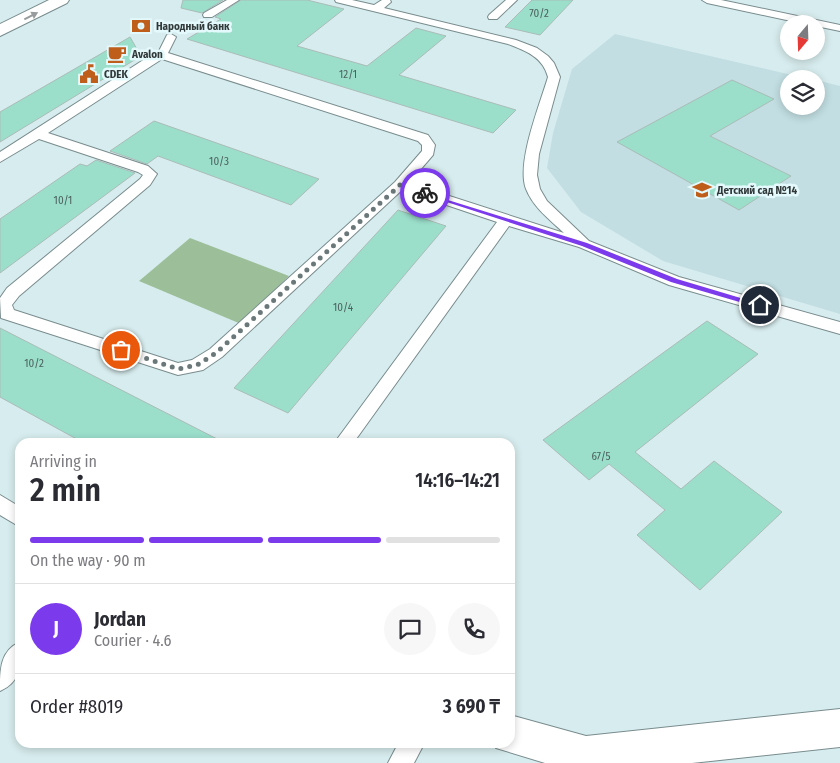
<!DOCTYPE html>
<html lang="en">
<head>
<meta charset="utf-8">
<style>
  body { margin:0; font-family:"Fira Sans Condensed",sans-serif; background:#f7f7f7; color:#2b2b33; height:100vh; display:flex; flex-direction:column; font-size:19px; white-space:nowrap }
  * { box-sizing:border-box; margin:0 }
  p { font-size:16px; color:#7c7c81 }
  .icon { flex:none; width:28px; height:28px; fill:none; stroke:currentColor; stroke-width:2; stroke-linecap:round; stroke-linejoin:round }
  .map { position:relative; flex:1; overflow:hidden }
  .sheet { position:absolute; left:15px; top:438px; width:500px; height:310px; display:flex; flex-direction:column; background:#fff; border-radius:15px; box-shadow:0 2px 8px #0003 }
  .sheet>* { flex:none }
  .needle { width:32px; rotate:199deg }
  .fabs { position:absolute; left:780px; top:15px; display:grid; gap:10px }
  .fabs a { display:grid; place-items:center; width:45px; height:45px; border-radius:50%; background:#fff; box-shadow:0 2px 8px #0003; font-size:25px }
  .pin { position:absolute; display:grid; place-items:center; width:42px; height:42px; color:#fff; margin:-21px; border:2px solid #fff; border-radius:50%; box-shadow:0 1px 5px #0007 }
  .courier { position:absolute; display:grid; place-items:center; width:50px; height:50px; margin:-25px; border:4px solid #7c3aed; border-radius:50%; background:#fff; color:#222; box-shadow:0 1px 6px #0007 }
  .head em { font-style:normal; font-weight:600 }
  .head div { display:flex; flex-direction:column-reverse }
  .head { display:flex; align-items:center; justify-content:space-between; height:85px; padding:0 15px }
  h1 { font-size:32px; font-weight:600; line-height:38px }
  .bar { display:grid; grid-template-columns:repeat(4,1fr); gap:8px 5px; align-content:center; height:60px; padding:0 15px }
  .bar i { height:6px; border-radius:4px; background:#e1e1e2 }
  .bar .current { background:#7c3aed }
  .bar p { grid-column:span 4 }
  .line { display:flex; align-items:center; gap:12px; padding:0 15px; border-top:1px solid #e1e1e2 }
  .line div { flex:1 }
  .round { display:grid; place-items:center; flex:none; width:52px; height:52px; border-radius:26px; background:#f7f7f7 }
  .map>svg:first-child { display:block }
  .built { fill:#c2dee2 }
  .green { fill:#9cbf9a }
  .building { fill:#9bdfcb; stroke:#aabcb7 }
  .lines { fill:none; stroke-linecap:round; stroke-linejoin:round }
  .lane-casing { stroke:#798c8e; stroke-width:2 }
  .street-casing { stroke:#798c8e; stroke-width:2 }
  .secondary-casing { stroke:#798c8e; stroke-width:2 }
  .lane { fill:#fff; fill-rule:evenodd }
  .street { fill:#fff; fill-rule:evenodd }
  .secondary { fill:#fff; fill-rule:evenodd }
  .oneway { fill:#989c9c }
  .route { fill:#7c3aed }
  .done { stroke:#6b7879; stroke-width:5; stroke-dasharray:0 9 }
  .labels { text-anchor:middle; stroke-width:5; stroke-linejoin:round; paint-order:stroke }
  .number-label { font-size:11px; fill:#4c625e }
  .far-poi-label { font-size:11px; font-weight:bold; fill:#31393a; stroke:#e4f9fb; text-anchor:start }
</style>
</head>
<body>
<div class="map">
<svg width="840" height="763" viewBox="0 0 840 763">
  <rect width="100%" height="100%" fill="#d7ecee"/>
  <path class="built" d="M615 34 809 79H789V106H816V80L840 86V314L663 261 581 212 547 168 553 133 572 69Z"/>
  <path class="green" d="M190 238 289 276 241 324 139 281Z"/>
  <g class="building">
    <path d="M183 0H223L202 13 181 8Z"/>
    <path d="M241 0H307L344 9 297 46 367 66 416 28 446 36 399 75 516 110 493 133 187 39 221 19 215 17Z"/>
    <path d="M532 0H573L540 35 505 27Z"/>
    <path d="M130 37 141 56 0 142V112Z"/>
    <path d="M732 80 774 99 710 136 791 176 739 210 617 142Z"/>
    <path d="M154 121 319 179 291 205 158 156 147 164 110 151Z"/>
    <path d="M96 160 135 173 0 273V219L80 164 87 166Z"/>
    <path d="M398 210 446 226 288 413 234 388Z"/>
    <path d="M707 321 758 354 635 452 681 489 714 461 782 512 700 590 637 535 665 510 609 464 589 480 543 440Z"/>
    <path d="M0 328 223 442H82L0 397Z"/>
  </g>
  <g class="lines">
    <g class="lane-casing">
      <g id="lane">
        <path d="M227 0H239L212 17H204L203 15 204 13Z"/>
        <path d="M335 0H352L374 5 382 0H390L391 2 384 8 516 40 537 48 548 56 554 63 560 77 539 154 537 175 540 189 547 201 589 241 679 277 840 322V334L669 285 579 247 509 226 354 442H335L497 222 402 190 222 357 203 370 178 375 1 318 0 298 7 288 140 179 143 175 138 172 39 139 0 162V152L148 57 158 53 167 35 171 34 176 37 168 53 428 135 435 145 433 155 409 183 564 233C550 220 533 207 526 189 516 163 540 104 548 77 543 57 526 51 508 44L336 2ZM162 59 418 141 422 145V151L395 182 210 349 192 360 178 363 14 310 12 305 19 296 150 185 157 174 148 166 48 133Z"/>
        <path d="M506 0H517L497 19H489L488 17 489 15Z"/>
        <path d="M702 0H721L840 25V31L816 26V24H805L707 3Z"/>
        <path d="M0 495 20 507V527L0 515Z"/>
        <path d="M20 642C20 663 23 681 0 691 0 669 0 651 20 642Z"/>
        <path d="M399 742H425L414 763H388Z"/>
      </g>
    </g>
    <g class="street-casing">
      <path id="street" d="M840 709V747L692 763H545L496 748 494 742H510V715L586 736Z"/>
    </g>
    <g class="secondary-casing">
      <path id="secondary" d="M49 0H69L67 3 0 36V24Z"/>
    </g>
    <use href="#lane" class="lane"/>
    <use href="#street" class="street"/>
    <use href="#secondary" class="secondary"/>
  </g>
  <defs><path id="oneway-solid" d="M-6-.8H1V-3.2L6.5 0L1 3.2V.8H-6Z" transform="scale(1.25)"/></defs>
  <use class="oneway" href="#oneway-solid" transform="translate(31 16) rotate(-27)"/>
  <path class="route" d="M422 192 587 243 677 279 764 305 760 308 671 282 582 246 422 194Z"/>
  <g class="lines">
    <path class="done" d="M121 350 178 369 197 365 216 353 400 185 425 193"/>
  </g>
  <defs>
    <g id="bank-bare" transform="scale(1.5)"><path d="M-6-4H6V4H-6ZM0-2.3a2.3 2.3 0 1 0 0 4.6a2.3 2.3 0 1 0 0-4.6Z" fill="#bf5e1b" stroke="#e4f9fb" stroke-width="2.5" paint-order="stroke"/></g>
    <g id="cafe-bare" transform="scale(1.5)"><path d="M-5.5-4.5H6V0H3Q3 3.5 0 3.5H-2.5Q-5.5 3.5-5.5 0ZM3-3.2v2h1.7v-2ZM-6 4.5H4V6H-6Z" fill="#bf5e1b" stroke="#e4f9fb" stroke-width="2.5" paint-order="stroke"/></g>
    <g id="civic-bare" transform="scale(1.5)"><path d="M-.6-6.5H3V-4.5H.6V-3L4-1V1h2V6H-6V1h2V-1L-.6-3ZM-1.2 2.5V6h2.4V2.5Z" fill="#bf5e1b" stroke="#e4f9fb" stroke-width="2.5" paint-order="stroke"/></g>
    <g id="school-bare" transform="scale(1.5)"><path d="M0-5L7-2L0 1L-7-2ZM-4 1L0 2.5L4 1V4Q0 6-4 4Z" fill="#bf5e1b" stroke="#e4f9fb" stroke-width="2.5" paint-order="stroke"/></g>
  </defs>
  <g fill-rule="evenodd">
    <use href="#bank-bare" x="141" y="26"/>
    <use href="#cafe-bare" x="117" y="54"/>
    <use href="#civic-bare" x="89" y="74"/>
    <use href="#school-bare" x="702" y="190"/>
  </g>
  <g class="labels">
    <g class="number-label">
      <text x="539" y="17">70/2</text>
      <text x="348" y="78">12/1</text>
      <text x="219" y="165">10/3</text>
      <text x="63" y="204">10/1</text>
      <text x="343" y="311">10/4</text>
      <text x="34" y="367">10/2</text>
      <text x="601" y="460">67/5</text>
    </g>
    <g class="far-poi-label">
      <text x="156" y="30">Народный банк</text>
      <text x="132" y="58">Avalon</text>
      <text x="104" y="78">CDEK</text>
      <text x="717" y="194">Детский сад №14</text>
    </g>
  </g>
</svg>
<div class="fabs">
<a><svg class="needle" viewBox="-14 -14 28 28"><path d="M0-13l5 13h-10z" fill="#e53935"/><path d="M0 13l5-13h-10z" fill="#7c7c81"/></svg></a>
<a><svg class="icon" aria-label="layers" viewBox="0 0 24 24"><path d="M12 4l9 5-9 5-9-5zM3 14l9 5 9-5"/></svg></a>
</div>
<div class="pin" style="left:121px;top:350px;background:#ea580c"><svg class="icon" aria-label="bag" viewBox="0 0 24 24"><path d="M5 8h14l-1 12H6zM9 8a3 3 0 0 1 6 0"/></svg></div>
<div class="pin" style="left:760px;top:305px;background:#1f2937"><svg class="icon" aria-label="home" viewBox="0 0 24 24"><path d="M3 11l9-7 9 7M6 9v11h12V9"/></svg></div>
<div class="courier" style="left:425px;top:193px"><svg class="icon" aria-label="bike" viewBox="0 0 24 24"><circle cx="6" cy="16" r="4"/><circle cx="18" cy="16" r="4"/><path d="M6 16l4-8h5l3 8M10 8l3 8H6M13 5h3"/></svg></div>
<section class="sheet">
<div class="head"><div><h1>2 min</h1><p>Arriving in</p></div><em>14:16–14:21</em></div>
<div class="bar"><i class="current"></i><i class="current"></i><i class="current"></i><i></i><p>On the way · 90 m</p></div>
<div class="line" style="height:90px"><b class="round" style="background:#7c3aed;color:#fff">J</b><div><b>Jordan</b><p>Courier · 4.6</p></div><a class="round"><svg class="icon" aria-label="chat" viewBox="0 0 24 24"><path d="M4 5h16v11H9l-5 4z"/></svg></a><a class="round"><svg class="icon" aria-label="phone" viewBox="0 0 24 24"><path d="M5 4h4l2 5-3 2q2 4 5 5l2-3 5 2v4C11 20 4 13 5 4z"/></svg></a></div>
<div class="line" style="height:65px"><div>Order #8019</div><b>3 690 ₸</b></div>
</section>
</div>
</body>
</html>
